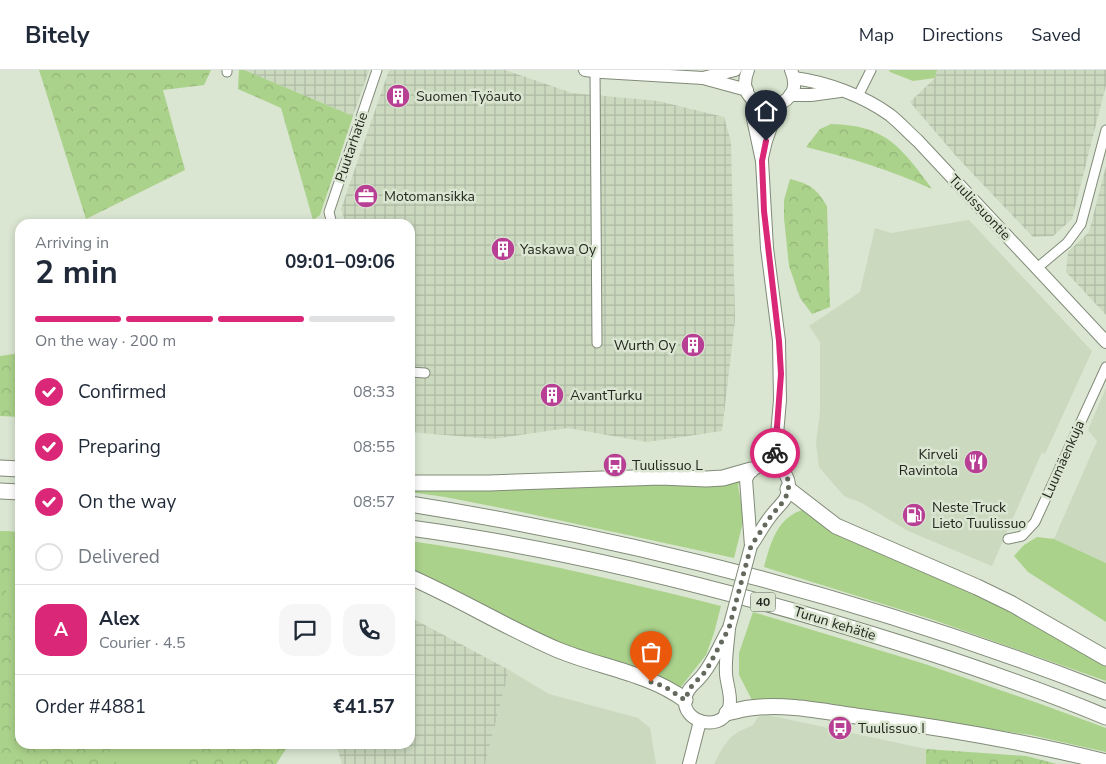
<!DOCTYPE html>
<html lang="en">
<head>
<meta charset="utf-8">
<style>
  body { margin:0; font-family:"Nunito Sans",sans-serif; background:#f6f6f7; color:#1f2937; height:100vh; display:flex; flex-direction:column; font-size:19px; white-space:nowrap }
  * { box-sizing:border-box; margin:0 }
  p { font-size:16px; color:#747a83 }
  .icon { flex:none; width:28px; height:28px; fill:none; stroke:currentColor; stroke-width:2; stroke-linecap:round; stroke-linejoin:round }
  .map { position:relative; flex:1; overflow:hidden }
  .drawer { position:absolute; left:15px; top:149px; width:400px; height:530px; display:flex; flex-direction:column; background:#fff; border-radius:15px; box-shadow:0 2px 8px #0003 }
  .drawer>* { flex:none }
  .pin { position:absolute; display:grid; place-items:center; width:42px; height:42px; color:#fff; margin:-51px -21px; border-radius:50% 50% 50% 0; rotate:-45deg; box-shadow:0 0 5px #0007 }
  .pin .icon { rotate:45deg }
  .courier { position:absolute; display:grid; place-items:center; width:50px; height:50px; margin:-25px; border:4px solid #db2777; border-radius:50%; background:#fff; color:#222; box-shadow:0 1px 6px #0007 }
  .headline em { font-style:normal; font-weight:700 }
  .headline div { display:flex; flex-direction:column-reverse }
  .headline { display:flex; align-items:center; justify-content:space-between; height:85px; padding:0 20px }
  h1 { font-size:32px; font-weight:700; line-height:38px }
  .bar { display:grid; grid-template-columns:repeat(4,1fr); gap:8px 5px; align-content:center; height:60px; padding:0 20px }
  .bar i { height:6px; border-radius:4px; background:#e0e1e3 }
  .bar .selected { background:#db2777 }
  .bar p { grid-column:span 4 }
  .line { display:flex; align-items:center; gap:12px; padding:0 20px; border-top:1px solid #e0e1e3 }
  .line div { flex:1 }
  .round { display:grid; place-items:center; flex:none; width:52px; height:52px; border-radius:15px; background:#f6f6f7 }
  ol { padding:0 20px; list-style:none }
  li { display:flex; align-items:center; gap:15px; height:55px }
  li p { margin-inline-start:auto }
  li .icon { padding:5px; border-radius:50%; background:#db2777; color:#fff; stroke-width:4 }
  li:last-child { color:#747a83 }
  li i { width:28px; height:28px; border:2px solid #e0e1e3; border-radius:50% }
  header { display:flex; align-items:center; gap:30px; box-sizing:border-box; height:70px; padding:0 25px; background:#fff; border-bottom:1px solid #e0e1e3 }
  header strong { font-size:24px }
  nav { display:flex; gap:28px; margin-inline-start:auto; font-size:18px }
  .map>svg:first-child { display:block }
  .built { fill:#cbd9bf }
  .industrial { fill:url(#industrial-grid) }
  .green { fill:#abd28b }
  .forest { fill:url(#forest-crowns) }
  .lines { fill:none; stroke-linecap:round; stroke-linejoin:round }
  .street-casing { stroke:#818b78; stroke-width:11 }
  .secondary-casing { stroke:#818b78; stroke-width:14 }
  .highway-casing { stroke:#818b78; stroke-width:17 }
  .street { stroke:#fff; stroke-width:9 }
  .secondary { stroke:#fff; stroke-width:12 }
  .highway { stroke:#fff; stroke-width:15 }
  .secondary-bridge-casing { stroke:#818b78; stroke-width:14; stroke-linecap:butt }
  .secondary-bridge { stroke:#fff; stroke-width:12 }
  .done { stroke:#636a5d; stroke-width:5; stroke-dasharray:0 9 }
  .route { stroke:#db2777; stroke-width:6 }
  .labels { text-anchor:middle; stroke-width:5; stroke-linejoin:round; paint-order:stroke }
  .shield { fill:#dae6d1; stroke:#5a6054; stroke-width:1 }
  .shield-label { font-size:12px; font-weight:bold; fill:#23271f }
  .poi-label { font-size:14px; fill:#23271f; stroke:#dae6d1; text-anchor:start }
  .street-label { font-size:14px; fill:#23271f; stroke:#dae6d1 }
</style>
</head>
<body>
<header>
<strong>Bitely</strong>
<nav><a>Map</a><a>Directions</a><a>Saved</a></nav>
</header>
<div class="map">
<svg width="1106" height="694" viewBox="0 0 1106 694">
  <defs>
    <pattern id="industrial-grid" width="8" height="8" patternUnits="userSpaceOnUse" patternTransform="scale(1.25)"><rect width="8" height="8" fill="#cbd9bf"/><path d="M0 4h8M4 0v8" fill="none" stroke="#aebaa4"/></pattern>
    <pattern id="forest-crowns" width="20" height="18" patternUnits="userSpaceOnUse" patternTransform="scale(1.25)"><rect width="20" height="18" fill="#abd28b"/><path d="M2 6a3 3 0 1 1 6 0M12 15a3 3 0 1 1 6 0" fill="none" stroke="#93b478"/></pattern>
  </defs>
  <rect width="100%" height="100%" fill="#dae6d1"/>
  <g class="built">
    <path d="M969 150 1092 281 1045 384 1042 382 992 496 908 461 862 433 844 426 819 397 816 373 820 342V272L809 256 860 222 875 158 891 163Z"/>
    <path d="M1106 318V493L1054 469 1097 371 1088 360Z"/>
    <path d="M509 600 549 624 638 648 650 658 656 694H485Z"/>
    <path d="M768 645 926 679V694H714L723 677 731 667 738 662 753 655 758 647Z"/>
  </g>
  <g class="industrial">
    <path d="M244 0H369L353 46Z"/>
    <path d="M389 0H505L572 23 658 31 724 47 731 72 735 250 722 361 647 372 568 358 492 369 410 362V154H346L341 139Z"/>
    <path d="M937 0H1106V15L1072 149 1053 166 1033 167 956 86 910 32 935 8Z"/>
    <path d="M1106 96V245L1066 202 1068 182 1089 162Z"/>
    <path d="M410 547 509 600 485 694H342L336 674H410Z"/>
  </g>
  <g class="green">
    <path d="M889 0H937L935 8 913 11 890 2Z"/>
    <path d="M740 410 738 416 744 448 734 488 521 442 445 427 410 422V418L650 414 699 416 720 414Z"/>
    <path d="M805 439 990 530 1106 595V611L931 549 764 497C771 472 777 447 805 439Z"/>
    <path d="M0 461 20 462V674H289L276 694H0Z"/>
    <path d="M1037 467 1054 469 1106 493V552L1028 502 1014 486 1024 475Z"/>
    <path d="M410 471C515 486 618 510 721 536L714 563 706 585 680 618C649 602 615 596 583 583 524 558 467 528 410 500Z"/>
    <path d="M753 542 925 594 1035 632 1106 658V682L1031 665 780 630H752L739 605V583Z"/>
  </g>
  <g class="forest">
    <path d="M39 0H211L204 15 163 20 185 100 86 149Z"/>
    <path d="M239 0H244L353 46 320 145 313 150 281 38 238 19Z"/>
    <path d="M831 54C886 55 902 78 932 119 891 100 850 88 806 77L820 59Z"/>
    <path d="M790 109C811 115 815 117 827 136L830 237 812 244 800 228 789 196 784 148V130Z"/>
    <path d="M20 283V347L0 346V286Z"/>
    <path d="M0 461 20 462V479L17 480 5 514 8 533 20 544V674H112L109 686 118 694H0Z"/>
    <path d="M206 674H289L276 694H177L199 683Z"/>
    <path d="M926 679 1026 686 1057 694H926Z"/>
  </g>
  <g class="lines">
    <g class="street-casing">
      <g id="street">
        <path d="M595 1 597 273"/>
        <path d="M227 2V0"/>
        <path d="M858 26 871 0"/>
        <path d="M332 154 329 142 377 0"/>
        <path d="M1037 198 1067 173 1081 154 1106 60"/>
        <path d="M410 302 425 303"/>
        <path d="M1008 469 1022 466 1035 452 1106 297"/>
      </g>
    </g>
    <g class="secondary-casing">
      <g id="secondary">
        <path d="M585 0 602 2 703 8 747 20"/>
        <path d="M748 0C729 47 811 46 791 0"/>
        <path d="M703 8 735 0"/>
        <path d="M794 8C826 12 864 26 890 45 900 53 909 63 918 71L1106 272"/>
        <path d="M790 25H811L840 21"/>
        <path d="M753 29 752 44 762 91 767 178 779 271 780 330 776 376 773 394"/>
        <path d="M762 88 766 71 779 34"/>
        <path d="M765 394C784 395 795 411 785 429 781 435 775 440 770 447 763 456 758 466 751 476L746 409 751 400Z"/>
        <path d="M729 558C728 573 725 589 726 604 727 616 733 629 728 641 719 662 682 652 685 629 687 620 692 616 698 610 712 596 719 575 729 558Z"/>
        <path d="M689 694 700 651"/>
      </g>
    </g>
    <g class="highway-casing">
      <g id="highway">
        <path d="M0 398 20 399"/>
        <path d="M410 413H489L661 407 706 409 723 408 751 400"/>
        <path d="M788 419 836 456 977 517 1012 534 1106 588"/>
        <path d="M0 421 20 422"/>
        <path d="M410 434C648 472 881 534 1106 622"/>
        <path d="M410 458C550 477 688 510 824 550 919 578 1014 609 1106 647"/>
        <path d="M410 507C460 529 507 558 558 580 599 597 649 603 685 630"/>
        <path d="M727 643C735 641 742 639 750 638 787 633 826 642 863 647 945 658 1026 672 1106 692"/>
      </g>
    </g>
    <use href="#street" class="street"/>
    <use href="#secondary" class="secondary"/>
    <use href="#highway" class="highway"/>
    <g class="secondary-bridge-casing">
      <path id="secondary-bridge" d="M729 558 751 476"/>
    </g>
    <use href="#secondary-bridge" class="secondary-bridge"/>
  </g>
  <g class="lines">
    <path class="done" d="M651 612 664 616 685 630 690 618 706 601 729 558 751 476 771 446 782 433 788 423 789 412 786 405 784 400 773 394 775 383"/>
    <path class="route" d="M766 71 762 91 764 141 779 271 781 304 775 383"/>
  </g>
  <defs>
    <g id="building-disc" transform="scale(1.25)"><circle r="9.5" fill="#b84094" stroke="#dae6d1"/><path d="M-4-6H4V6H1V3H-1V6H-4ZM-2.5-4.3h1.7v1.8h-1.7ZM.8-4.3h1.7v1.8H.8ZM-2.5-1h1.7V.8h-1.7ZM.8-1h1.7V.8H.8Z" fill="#fff"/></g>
    <g id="office-disc" transform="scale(1.25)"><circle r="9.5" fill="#b84094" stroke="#dae6d1"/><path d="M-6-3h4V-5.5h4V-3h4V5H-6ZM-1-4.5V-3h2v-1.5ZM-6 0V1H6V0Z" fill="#fff"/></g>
    <g id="restaurant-disc" transform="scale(1.25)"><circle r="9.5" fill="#b84094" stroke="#dae6d1"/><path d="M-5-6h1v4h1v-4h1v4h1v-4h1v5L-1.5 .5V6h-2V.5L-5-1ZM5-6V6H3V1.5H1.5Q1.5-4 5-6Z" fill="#fff"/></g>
    <g id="bus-disc" transform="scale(1.25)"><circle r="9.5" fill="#b84094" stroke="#dae6d1"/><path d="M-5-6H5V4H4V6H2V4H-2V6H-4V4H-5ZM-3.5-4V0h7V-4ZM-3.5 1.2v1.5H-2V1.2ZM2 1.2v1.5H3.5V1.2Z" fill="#fff"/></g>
    <g id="fuel-disc" transform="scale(1.25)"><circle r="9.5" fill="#b84094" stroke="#dae6d1"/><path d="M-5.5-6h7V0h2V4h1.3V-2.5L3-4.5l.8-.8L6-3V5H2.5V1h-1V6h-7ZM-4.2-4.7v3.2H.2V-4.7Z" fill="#fff"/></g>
  </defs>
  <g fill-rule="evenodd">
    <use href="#building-disc" x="398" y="26"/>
    <use href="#office-disc" x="366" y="126"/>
    <use href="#building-disc" x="503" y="179"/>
    <use href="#building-disc" x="693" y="275"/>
    <use href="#building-disc" x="552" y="325"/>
    <use href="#restaurant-disc" x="976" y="392"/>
    <use href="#bus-disc" x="615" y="395"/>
    <use href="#fuel-disc" x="914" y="445"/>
    <use href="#bus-disc" x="840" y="658"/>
  </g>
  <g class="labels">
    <rect class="shield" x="750.5" y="522.5" width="25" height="19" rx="4"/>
    <g class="shield-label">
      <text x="763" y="536">40</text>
    </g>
    <g class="poi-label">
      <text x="416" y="31">Suomen Työauto</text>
      <text x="384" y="131">Motomansikka</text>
      <text x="520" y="184">Yaskawa Oy</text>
      <text x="676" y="280" text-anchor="end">Wurth Oy</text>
      <text x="570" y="330">AvantTurku</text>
      <text x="958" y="389" text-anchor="end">Kirveli<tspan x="958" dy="16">Ravintola</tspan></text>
      <text x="632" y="400">Tuulissuo L</text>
      <text x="932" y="442">Neste Truck<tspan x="932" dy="16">Lieto Tuulissuo</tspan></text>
      <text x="858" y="663">Tuulissuo I</text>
    </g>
    <g class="street-label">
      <text transform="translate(351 77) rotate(-71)" y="5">Puutarhatie</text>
      <text transform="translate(980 137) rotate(47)" y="5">Tuulissuontie</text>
      <text transform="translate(1063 389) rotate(-66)" y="5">Luumäenkuja</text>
      <text transform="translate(835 553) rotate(17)" y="5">Turun kehätie</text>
    </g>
  </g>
</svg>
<div class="pin" style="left:651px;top:612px;background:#ea580c"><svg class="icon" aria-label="bag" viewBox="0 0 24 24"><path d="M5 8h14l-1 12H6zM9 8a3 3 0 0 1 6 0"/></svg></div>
<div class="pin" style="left:766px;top:71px;background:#1f2937"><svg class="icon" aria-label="home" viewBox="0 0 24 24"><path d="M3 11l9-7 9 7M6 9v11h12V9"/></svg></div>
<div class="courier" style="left:775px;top:383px"><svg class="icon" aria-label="bike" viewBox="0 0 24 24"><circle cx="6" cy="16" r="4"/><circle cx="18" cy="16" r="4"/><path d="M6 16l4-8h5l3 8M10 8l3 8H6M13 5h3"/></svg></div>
<section class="drawer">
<div class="headline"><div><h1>2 min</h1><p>Arriving in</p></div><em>09:01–09:06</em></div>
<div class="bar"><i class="selected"></i><i class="selected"></i><i class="selected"></i><i></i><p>On the way · 200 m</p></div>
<ol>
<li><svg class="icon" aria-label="check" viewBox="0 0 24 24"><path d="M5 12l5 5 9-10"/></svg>Confirmed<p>08:33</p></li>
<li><svg class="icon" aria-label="check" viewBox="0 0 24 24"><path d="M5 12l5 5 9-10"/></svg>Preparing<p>08:55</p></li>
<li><svg class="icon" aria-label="check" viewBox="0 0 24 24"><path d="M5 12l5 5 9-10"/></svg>On the way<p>08:57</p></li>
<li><i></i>Delivered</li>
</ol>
<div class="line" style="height:90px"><b class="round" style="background:#db2777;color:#fff">A</b><div><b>Alex</b><p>Courier · 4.5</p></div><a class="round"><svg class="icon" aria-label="chat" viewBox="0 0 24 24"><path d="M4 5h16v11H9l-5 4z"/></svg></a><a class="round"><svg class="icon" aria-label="phone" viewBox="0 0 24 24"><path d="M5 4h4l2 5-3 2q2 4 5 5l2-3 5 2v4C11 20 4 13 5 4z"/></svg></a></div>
<div class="line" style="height:65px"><div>Order #4881</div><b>€41.57</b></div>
</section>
</div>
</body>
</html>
